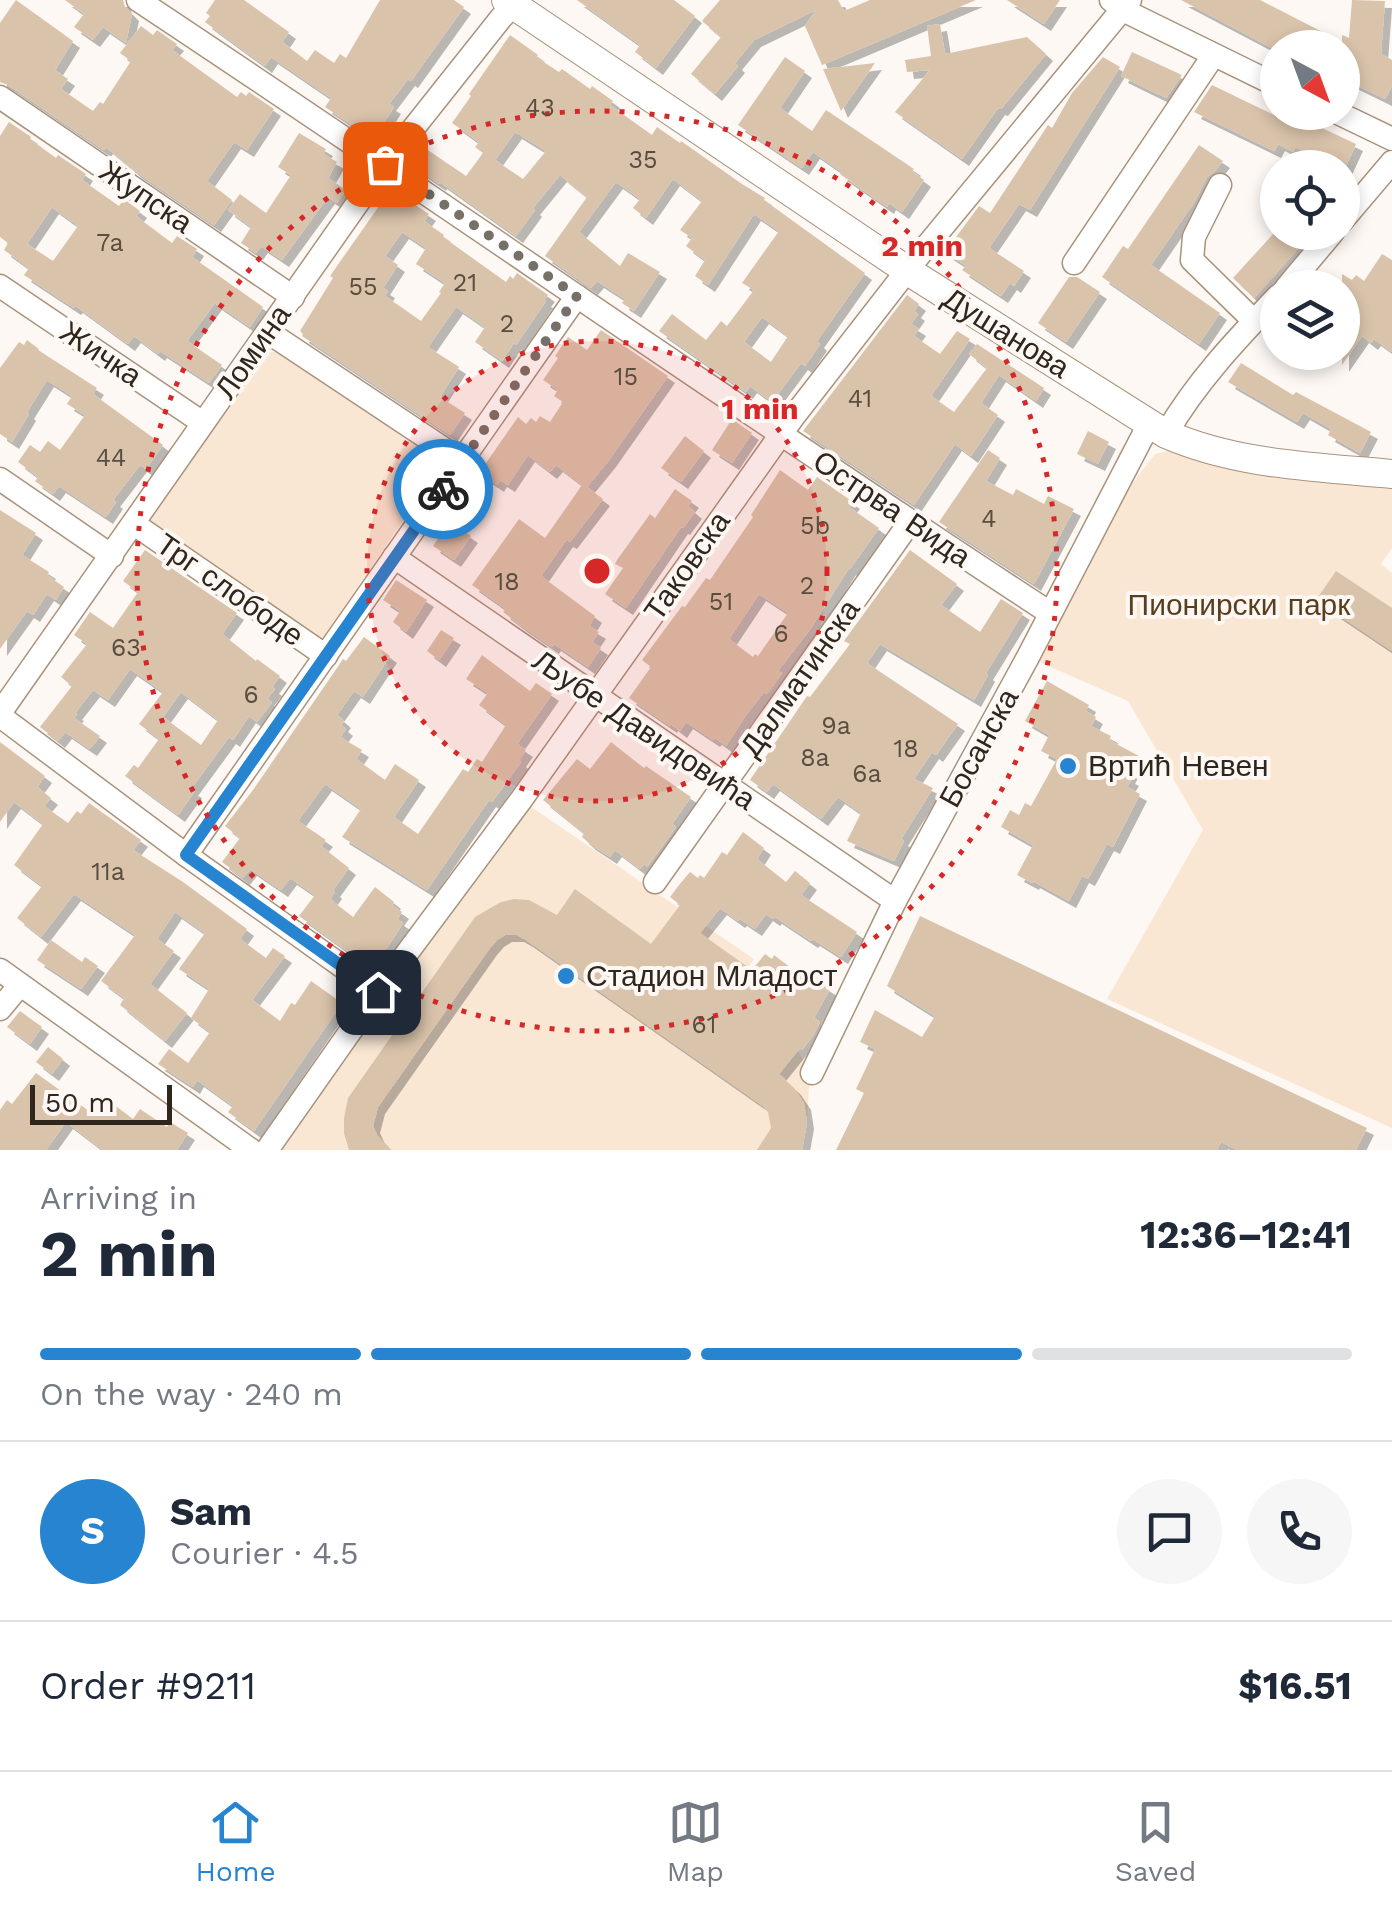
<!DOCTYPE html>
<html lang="en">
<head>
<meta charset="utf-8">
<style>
  body { margin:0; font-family:"Work Sans",sans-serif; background:#f6f6f7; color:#1f2937; height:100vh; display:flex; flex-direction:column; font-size:38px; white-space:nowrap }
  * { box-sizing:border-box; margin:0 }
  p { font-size:32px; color:#747a83 }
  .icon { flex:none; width:55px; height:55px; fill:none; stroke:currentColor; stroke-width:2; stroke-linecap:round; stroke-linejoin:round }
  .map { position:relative; height:1150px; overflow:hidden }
  .drawer { display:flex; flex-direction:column; background:#fff; flex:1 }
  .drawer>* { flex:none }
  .needle { width:65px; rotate:139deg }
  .tools { position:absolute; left:1260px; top:30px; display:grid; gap:20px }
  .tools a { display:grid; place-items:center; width:100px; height:100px; border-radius:50%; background:#fff; box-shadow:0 5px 15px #0003; font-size:50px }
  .scale { position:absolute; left:30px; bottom:25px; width:142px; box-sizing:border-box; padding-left:10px; border:5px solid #2f261d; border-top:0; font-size:28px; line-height:35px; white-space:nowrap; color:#2f261d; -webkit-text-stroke:8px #fdf8f3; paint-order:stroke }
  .pin { position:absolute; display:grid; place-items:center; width:85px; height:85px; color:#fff; margin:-42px; border-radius:20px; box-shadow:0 5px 15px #0006 }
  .courier { position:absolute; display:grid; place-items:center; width:100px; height:100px; margin:-50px; border:8px solid #2784d1; border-radius:50%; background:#fff; color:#222; box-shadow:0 2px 12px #0007 }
  .headline em { font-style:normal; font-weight:700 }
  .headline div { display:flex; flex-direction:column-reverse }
  .headline { display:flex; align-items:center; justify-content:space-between; height:170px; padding:0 40px }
  h1 { font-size:65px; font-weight:700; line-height:75px }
  .bar { display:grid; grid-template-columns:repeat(4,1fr); gap:15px 10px; align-content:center; height:120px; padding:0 40px }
  .bar i { height:12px; border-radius:8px; background:#e0e1e3 }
  .bar .active { background:#2784d1 }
  .bar p { grid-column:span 4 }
  .line { display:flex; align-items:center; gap:25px; padding:0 40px; border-top:2px solid #e0e1e3 }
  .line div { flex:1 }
  .round { display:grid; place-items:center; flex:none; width:105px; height:105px; border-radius:52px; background:#f6f6f7 }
  .menu { display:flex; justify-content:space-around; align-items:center; height:140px; border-top:2px solid #e0e1e3; background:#fff; font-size:28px; color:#747a83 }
  .menu a { display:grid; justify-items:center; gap:5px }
  .menu .active { color:#2784d1 }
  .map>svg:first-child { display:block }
  .green { fill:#f9e7d4 }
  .building { fill:#dac3ab; fill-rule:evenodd; filter:url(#shadow) }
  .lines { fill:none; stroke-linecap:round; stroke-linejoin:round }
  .minor-casing { stroke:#a9937d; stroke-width:25 }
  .major-casing { stroke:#a9937d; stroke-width:30 }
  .minor { stroke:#fff; stroke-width:22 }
  .major { stroke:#fff; stroke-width:28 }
  .done { stroke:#777068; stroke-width:10; stroke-dasharray:0 18 }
  .route { stroke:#2784d1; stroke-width:12 }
  .ring { fill:none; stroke:#d62828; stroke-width:5; stroke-dasharray:5 10 }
  .poi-dot { fill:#2784d1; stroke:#fdf8f3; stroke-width:4 }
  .labels { text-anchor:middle; stroke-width:8; stroke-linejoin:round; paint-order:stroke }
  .number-label { font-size:25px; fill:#5a4d40 }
  .street-label { font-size:30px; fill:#2f261d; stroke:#fdf8f3 }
  .park-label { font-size:30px; fill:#5b3e1d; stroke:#fdf8f3 }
  .poi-label { font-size:30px; fill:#2f261d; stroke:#fdf8f3; text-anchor:start }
  .centre { fill:#d62828; stroke:#fdf8f3; stroke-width:5 }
  .ring-label { font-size:30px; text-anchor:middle; font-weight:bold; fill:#d62828; stroke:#fdf8f3; stroke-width:8; stroke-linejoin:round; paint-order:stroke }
</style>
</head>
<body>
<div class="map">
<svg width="1392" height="1150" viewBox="0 0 1392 1150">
  <defs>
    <filter id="shadow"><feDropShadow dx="7" dy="7" stdDeviation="0" flood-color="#0004"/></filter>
  </defs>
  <rect width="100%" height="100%" fill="#fdf8f3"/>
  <g class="green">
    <path d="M271 352H282L437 461 438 469 322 639H313L152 530 150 516Z"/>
    <path d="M1178 449 1392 474V548L1381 564 1392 573V1128L1107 999 1203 830 1128 701 1028 657 1054 605 1128 489 1155 454Z"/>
    <path d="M521 800 754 959 727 998 797 1051 810 1068 807 1122 802 1150H267Z"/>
  </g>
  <g class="building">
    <path d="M16 0 73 41 55 70 68 79 61 89 93 111 100 102 103 104 131 61 120 53 141 26 153 35 157 30 177 44 172 50 237 97 241 92 246 96 249 92 274 109 247 150 234 142 207 181 232 200 214 225 136 172 106 147 104 150 8 85 0 82V23Z"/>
    <path d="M65 0H123L125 7 132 14 126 43 103 27 93 40 74 27 84 14Z"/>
    <path d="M215 0H244L289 32 282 42 307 61 315 50 334 63 340 54 346 58 380 0H454L464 7 411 81 408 79 389 104 394 107 373 139 325 107 331 98 271 57 265 66 205 22 210 16 206 13Z"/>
    <path d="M577 0H674L695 16 656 68 635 52 640 45Z"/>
    <path d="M720 0H838L844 11 870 0H976L822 65 805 26 816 10 754 40 735 63 738 66 715 94 691 74 721 37 702 21Z"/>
    <path d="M1007 0H1060L1044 24Z"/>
    <path d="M1181 0H1260L1342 42V35L1349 38 1352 0 1385 1 1381 54 1392 60V86L1385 99 1342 78V48H1272Z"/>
    <path d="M940 24 945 54 1027 37 1046 54 1001 109 998 108 962 159 895 112 930 70 907 72 905 60 931 56 927 26Z"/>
    <path d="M510 35 538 55 536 57 559 72 562 69 590 89 592 86 613 101 610 105 652 135 657 127 680 143 681 141 742 184 765 198 764 200 865 273 817 341 820 344 805 366 801 363 772 402 750 386 746 392 659 331 672 314 706 340 721 321 727 326 754 290 742 283 779 231 754 214 708 285 695 276 705 260 686 246 692 238 680 230 702 201 673 179 646 218 633 208 640 199 616 182 579 232 620 266 628 253 660 272 634 311 622 303 625 299 597 281 591 288 545 256 587 197 560 175 533 208 535 210 516 236 440 182 439 184 410 164 422 146 466 176 483 153 475 147 479 142 452 123 471 96 469 94ZM515 132 546 151 523 179 495 160ZM762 317 788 336 771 362 744 342Z"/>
    <path d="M1132 52 1182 75 1166 98 1121 76Z"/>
    <path d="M785 57 805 71 780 108 812 131 826 110 914 169 912 171 924 180 902 212 889 203 887 207 840 174 842 172 813 152 802 168 738 125Z"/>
    <path d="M1103 57 1120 67 1030 210 1019 204 989 248 1024 271 1014 286 1010 283 1001 296 962 270 966 266 945 252 979 206 990 213 1048 125 1052 128 1072 93Z"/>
    <path d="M875 63 841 111 823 69Z"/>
    <path d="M1212 85 1301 128 1305 120 1356 144 1345 168H1318L1322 160 1295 147 1293 152 1278 144 1274 151 1194 112Z"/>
    <path d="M9 122 31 137 30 139 56 158 58 155 86 174 82 180 119 206 124 199 140 211 136 216 172 243 177 236 197 249 192 257 263 307 250 327 215 303 187 341 222 365 209 383 160 351 158 354 134 336 128 344 76 306 74 308 24 275 29 268 4 250 8 243 0 237V136ZM52 207 78 226 53 261 27 244Z"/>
    <path d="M299 133 326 149 323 154 337 162 328 178 346 190 337 203 328 197 282 260 261 246 256 253 241 243 251 227 228 210 240 194 266 213 291 175 278 167Z"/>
    <path d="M1199 145 1223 161 1215 171 1207 177 1195 201 1151 265 1220 313 1199 344 1102 277 1123 246 1128 249Z"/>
    <path d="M391 189 429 214 424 221 444 235 443 237 506 282 510 276 513 279 517 273 548 295 544 300 546 301 516 345 514 343 502 361 475 342 485 327 456 307 428 347 459 367 440 397 465 413 450 435 302 336 303 334 300 331 333 278 330 276ZM402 232 426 248 416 264 445 283 439 292 441 293 421 321 385 296 388 291 383 288 398 265 385 256Z"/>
    <path d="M1275 232H1313L1254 298 1233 278Z"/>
    <path d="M1382 254 1392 260V352L1374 339 1371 343 1362 336 1342 365V274L1352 280 1356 275 1364 281Z"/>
    <path d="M1069 277H1077L1100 292 1066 342 1038 323Z"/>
    <path d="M907 295 919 304 914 311 918 314 911 324 919 329 914 336 940 354 957 331 970 339 931 396 954 412 987 368 969 354 977 344 1044 388 1036 401 999 375 981 403 998 415 971 456 955 444 914 505 803 431Z"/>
    <path d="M601 330 668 376 609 460 587 487 603 499 570 542 566 540 541 576 595 616 589 626 599 632 592 642 601 648 588 667 554 644 552 647 520 625 503 612 506 609 472 585 519 519 545 538 582 485 556 465 550 472 528 455 508 485 500 480 497 485 479 473 518 417 526 424 531 418 536 422 540 416 550 422 563 402 554 396 558 390 543 380 558 358 555 356 568 337 587 350Z"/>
    <path d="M27 340 39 349 38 350 97 388 93 394 163 445 146 469 140 465 113 500 116 502 106 517 59 486 53 494 35 481 38 477 18 462 30 445 40 452 48 441 60 450 85 415 67 404 72 396 47 380 27 412 29 414 12 442 0 434V368L19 342 24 345Z"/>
    <path d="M1241 363 1293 395 1296 392 1371 432 1360 453 1328 435 1331 429 1303 413 1297 422 1228 382Z"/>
    <path d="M732 419 752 433 732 463 712 450Z"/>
    <path d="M1088 431 1109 442 1098 464 1077 454Z"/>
    <path d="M685 436 704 451 681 482 661 468Z"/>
    <path d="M988 450 1000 458 986 481 1013 495 1016 489 1044 504 1048 496 1074 509 1034 584 939 522Z"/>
    <path d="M780 470 808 490 817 477 853 502 849 507 879 528 850 569 849 568 811 628 778 671 782 673 767 694 764 692 746 715 726 746 715 738 713 740 686 722 680 731 671 724 670 726 629 698 651 667 642 660 682 606 685 607 706 578 710 580 753 517 751 515ZM759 594 788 613 758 656 755 654 753 657 729 639Z"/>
    <path d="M675 489 692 501 688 506 695 512 683 528 681 527 626 608 605 594 623 568 615 564 617 560 650 514 655 518Z"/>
    <path d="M0 510 36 533 22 555 49 572 47 575 64 587 56 600 47 594 33 615 27 611 0 649Z"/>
    <path d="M455 525 471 536 454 560 433 546 444 530 449 533Z"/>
    <path d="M145 550 237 613 222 634 256 661 257 659 280 676 272 687 275 689 267 699 272 702 257 722 249 716 233 740 229 737 191 789 195 791 178 815 125 776 134 765 138 768 159 739 139 724 163 692 130 669 108 700 93 690 75 713 77 714 74 718 100 736 90 749 65 732 58 741 40 727 72 686 61 677 87 644 74 635 90 612 113 628 138 592 123 581ZM181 692 218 720 201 745 163 717Z"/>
    <path d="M910 550 957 584 941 605 980 632 1001 599 1023 613 986 673 988 675 974 700 880 644 867 663 958 724 936 755 932 752 914 779 933 788 901 839 904 841 894 861 847 841 861 813 838 797 821 819 773 784 767 792 750 780 807 696 810 697 850 644 844 641Z"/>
    <path d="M1336 571 1392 608V651L1316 600Z"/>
    <path d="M396 580 427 600 406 632 393 622 400 611 383 600Z"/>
    <path d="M441 630 454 638 439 660 427 651Z"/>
    <path d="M364 637 390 656 363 697 354 691 337 715 344 721 341 725 346 729 340 737 362 750 356 759 385 780 395 764 419 780 394 817 418 834 463 769 468 772 477 759 482 762 506 725 479 705 488 693 466 679 482 655 530 691 536 683 552 694 517 744 526 750 519 760 521 762 492 802 489 800 427 890 342 837 361 809 325 784 298 821 326 840 321 846 349 868 333 890 335 892 330 899 353 917 375 887 394 902 392 905 402 912 397 919 403 923 389 945 375 962 365 964 299 916 315 895 290 878 281 890 250 869 243 878 222 862 240 838 225 826 253 790 337 668 343 659 346 661Z"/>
    <path d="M1047 681 1089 705 1086 711 1096 717 1091 726 1111 736 1109 740 1139 756 1128 777 1132 779 1127 787 1140 794 1113 847 1107 844 1088 879 1082 876 1069 901 1033 881 1032 883 1017 875 1033 845 1001 827 1010 810 1019 815 1025 803 1031 806 1057 759 1041 751 1049 735 1025 721Z"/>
    <path d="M0 742 45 776 37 787 51 798 44 806 68 823 77 811 81 814 89 803 141 840 133 850 183 882 247 929 240 939 266 958 273 948 285 956 252 1000 280 1021 291 1003 295 1005 311 981 342 1003 254 1131 228 1112 233 1106 197 1080 193 1087 158 1064 169 1049 188 1063 210 1032 191 1018 209 989 179 969 205 933 175 912 157 939 174 951 150 984 187 1013 165 1041 120 1005 124 998 101 981 135 935 74 894 41 937 17 918 42 886 14 865 43 824 14 802 0 822Z"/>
    <path d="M611 742 644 768 646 766 691 797 672 824 676 827 647 867 644 864 640 869 615 850 610 857 590 844 582 837 584 833 543 800 577 759 590 769Z"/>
    <path d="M743 832 764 848 757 859 786 882 795 871 810 883 801 895 857 932 841 957 813 939 811 941 775 917 773 919 766 914 755 929 740 919 738 921 720 908 700 933 752 970 765 954 772 959 774 955 799 974 802 968 824 980 822 984 830 989 814 1018 820 1022 814 1034 802 1050 800 1048 779 1074 794 1088 804 1103 807 1122 802 1150H757L771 1128 768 1112 763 1106 526 940 517 935H505L497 940 490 948 378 1107 373 1126 377 1135 390 1150H349L344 1133V1118L348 1098 475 917 501 902 514 899 529 900 557 915 575 889 651 944 680 905 670 897 679 885 690 872 698 878 700 875 704 878 722 852 727 855Z"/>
    <path d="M920 916 1367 1128 1356 1150H1238L1221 1142 1217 1150H836L864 1093 856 1089 875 1049 860 1042 875 1010 922 1037 935 1016 887 986Z"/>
    <path d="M51 940 82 962 85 957 98 966 81 989 37 960Z"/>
    <path d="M20 1011 42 1027 30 1044 7 1027Z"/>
    <path d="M48 1047 63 1059 52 1074 36 1062Z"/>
    <path d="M36 1073 89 1111 101 1095 133 1119 140 1109 167 1127 170 1122 188 1133 177 1150H103L66 1122 46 1150H0V1110L7 1100 12 1104Z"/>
  </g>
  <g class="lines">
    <g class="minor-casing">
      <g id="minor">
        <path d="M138 0C443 202 743 413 1050 613"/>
        <path d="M1111 0 1123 10 1278 86"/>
        <path d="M0 97 293 297"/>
        <path d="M1336 112 1392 139"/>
        <path d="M1220 185 1194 237 1192 260 1254 321"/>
        <path d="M1342 221 1392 162"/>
        <path d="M1074 263 1213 56"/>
        <path d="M0 286 203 423"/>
        <path d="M1286 288 1333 232"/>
        <path d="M268 332 462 461"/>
        <path d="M1166 434C1196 382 1237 339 1278 296"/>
        <path d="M0 479 112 556"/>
        <path d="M134 524 326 656"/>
        <path d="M394 557 895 901"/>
        <path d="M0 713 385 164 501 18 518 0"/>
        <path d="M0 716 186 855 378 992"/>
        <path d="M186 855 577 296"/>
        <path d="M655 882 910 522"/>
        <path d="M0 970 251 1150"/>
        <path d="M0 1009 20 985"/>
        <path d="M812 1073 895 901 1028 657 1149 424"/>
        <path d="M267 1150 378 992 521 800 794 416 916 259 1130 0"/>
      </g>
    </g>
    <g class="major-casing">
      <path id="major" d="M506 0 908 271 1166 434C1237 465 1316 467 1392 474"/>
    </g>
    <use href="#minor" class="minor"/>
    <use href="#major" class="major"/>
  </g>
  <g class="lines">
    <path class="done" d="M385 164 577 296 443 489"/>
    <path class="route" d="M378 992 186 855 443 489"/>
  </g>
  <circle cx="597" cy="571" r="230" fill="#d62828" fill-opacity=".12"/>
  <g class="ring">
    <circle cx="597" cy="571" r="230"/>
    <circle cx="597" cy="571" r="460"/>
  </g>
  <g class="poi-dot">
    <circle cx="1068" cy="766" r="10"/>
    <circle cx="566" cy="976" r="10"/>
  </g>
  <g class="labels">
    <g class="number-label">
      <text x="540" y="116">43</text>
      <text x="643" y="168">35</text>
      <text x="110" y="251">7a</text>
      <text x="465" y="291">21</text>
      <text x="363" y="295">55</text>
      <text x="507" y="332">2</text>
      <text x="626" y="385">15</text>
      <text x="860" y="407">41</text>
      <text x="111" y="466">44</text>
      <text x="989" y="527">4</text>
      <text x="815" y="534">5b</text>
      <text x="507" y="590">18</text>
      <text x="807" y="594">2</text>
      <text x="721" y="610">51</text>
      <text x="781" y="642">6</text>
      <text x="126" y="656">63</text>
      <text x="251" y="703">6</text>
      <text x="836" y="734">9a</text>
      <text x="906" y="757">18</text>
      <text x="815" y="766">8a</text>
      <text x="867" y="782">6a</text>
      <text x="108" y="880">11a</text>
      <text x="704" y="1033">61</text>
    </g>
    <g class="street-label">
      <text transform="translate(146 197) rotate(34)" y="10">Жупска</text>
      <text transform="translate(1006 333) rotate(32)" y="10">Душанова</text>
      <text transform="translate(253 352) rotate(-55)" y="10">Ломина</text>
      <text transform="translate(101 354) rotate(34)" y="10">Жичка</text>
      <text transform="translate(892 509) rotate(34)" y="10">Острва Вида</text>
      <text transform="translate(687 566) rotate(-55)" y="10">Таковска</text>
      <text transform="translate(230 590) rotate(35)" y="10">Трг слободе</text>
      <text transform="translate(800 678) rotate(-55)" y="10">Далматинска</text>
      <text transform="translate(644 730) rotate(34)" y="10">Љубе Давидовића</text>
      <text transform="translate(979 748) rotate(-61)" y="10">Босанска</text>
    </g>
    <g class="park-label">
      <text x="1239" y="615">Пионирски парк</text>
    </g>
    <g class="poi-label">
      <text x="1088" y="776">Вртић Невен</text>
      <text x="586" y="986">Стадион Младост</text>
    </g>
  </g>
  <circle cx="597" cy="571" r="15" class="centre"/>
  <g class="ring-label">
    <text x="922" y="256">2 min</text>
    <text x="760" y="419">1 min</text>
  </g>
</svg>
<div class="tools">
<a><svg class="needle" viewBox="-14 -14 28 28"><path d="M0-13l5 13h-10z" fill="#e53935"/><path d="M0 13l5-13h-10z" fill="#747a83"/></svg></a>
<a><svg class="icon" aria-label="locate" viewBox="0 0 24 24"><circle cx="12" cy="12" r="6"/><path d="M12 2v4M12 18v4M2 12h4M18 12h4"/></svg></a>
<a><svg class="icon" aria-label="layers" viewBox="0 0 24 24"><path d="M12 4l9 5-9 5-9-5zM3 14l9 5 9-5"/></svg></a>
</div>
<div class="scale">50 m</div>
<div class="pin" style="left:385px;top:164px;background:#ea580c"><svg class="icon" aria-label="bag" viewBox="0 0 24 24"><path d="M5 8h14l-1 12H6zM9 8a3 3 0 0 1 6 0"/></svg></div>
<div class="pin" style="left:378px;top:992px;background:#1f2937"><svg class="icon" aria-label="home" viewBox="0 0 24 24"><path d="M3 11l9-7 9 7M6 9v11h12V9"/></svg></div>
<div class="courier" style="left:443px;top:489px"><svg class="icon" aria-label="bike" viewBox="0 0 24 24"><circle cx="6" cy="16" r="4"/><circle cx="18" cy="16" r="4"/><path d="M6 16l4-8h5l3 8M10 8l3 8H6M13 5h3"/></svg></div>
</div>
<section class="drawer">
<div class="headline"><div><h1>2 min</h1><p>Arriving in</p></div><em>12:36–12:41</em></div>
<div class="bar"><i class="active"></i><i class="active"></i><i class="active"></i><i></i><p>On the way · 240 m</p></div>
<div class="line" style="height:180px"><b class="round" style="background:#2784d1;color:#fff">S</b><div><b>Sam</b><p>Courier · 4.5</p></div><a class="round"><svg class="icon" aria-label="chat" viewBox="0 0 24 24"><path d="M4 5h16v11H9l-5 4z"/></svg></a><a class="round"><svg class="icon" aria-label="phone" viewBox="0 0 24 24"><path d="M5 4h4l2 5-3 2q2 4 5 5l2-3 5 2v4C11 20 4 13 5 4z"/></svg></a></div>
<div class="line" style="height:130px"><div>Order #9211</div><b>$16.51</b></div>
</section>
<nav class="menu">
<a class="active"><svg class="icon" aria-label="home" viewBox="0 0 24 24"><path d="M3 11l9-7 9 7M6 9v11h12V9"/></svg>Home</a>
<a><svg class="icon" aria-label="map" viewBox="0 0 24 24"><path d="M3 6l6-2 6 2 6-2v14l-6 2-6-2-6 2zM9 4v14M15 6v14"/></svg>Map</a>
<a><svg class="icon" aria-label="saved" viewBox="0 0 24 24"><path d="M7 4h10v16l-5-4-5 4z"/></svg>Saved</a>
</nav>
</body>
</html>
